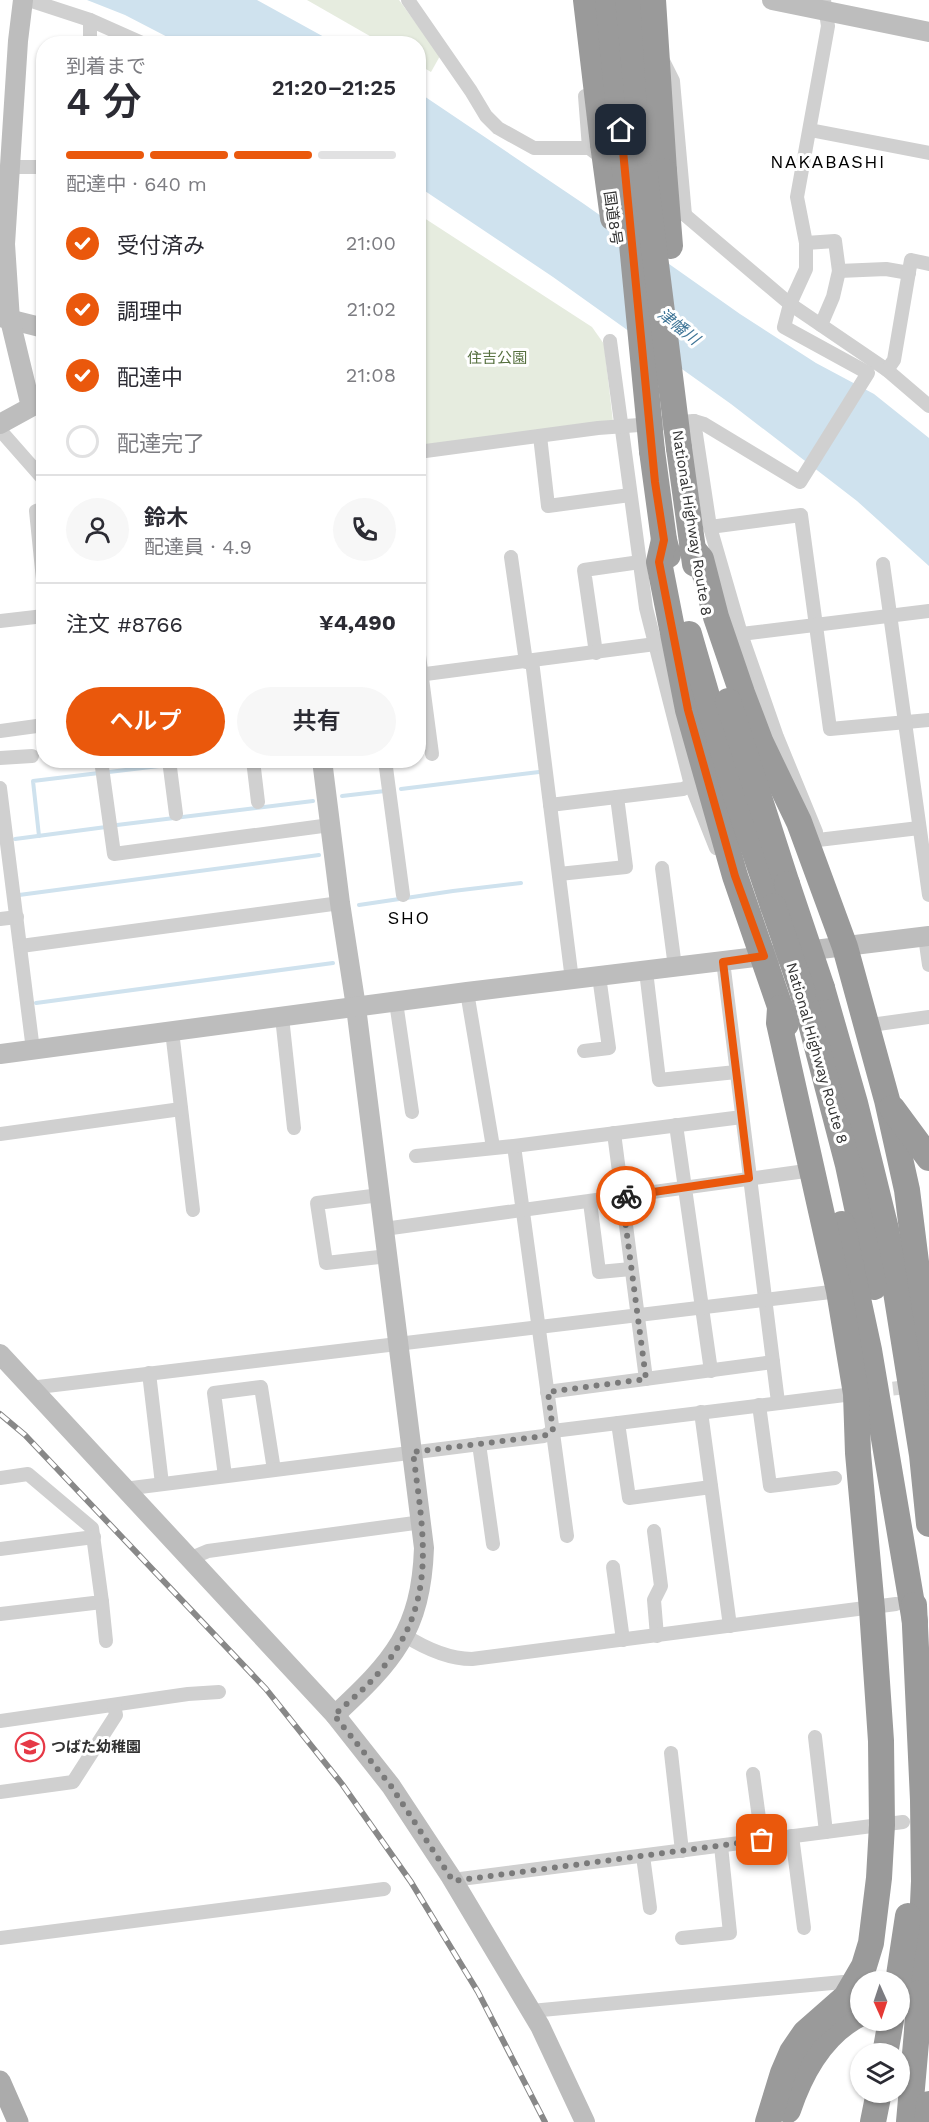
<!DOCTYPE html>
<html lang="ja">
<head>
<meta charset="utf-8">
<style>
  body { margin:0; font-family:"Work Sans","Noto Sans JP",sans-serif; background:#f7f7f7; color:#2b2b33; height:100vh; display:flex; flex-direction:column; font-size:22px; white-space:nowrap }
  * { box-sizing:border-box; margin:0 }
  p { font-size:20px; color:#7c7c81 }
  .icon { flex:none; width:33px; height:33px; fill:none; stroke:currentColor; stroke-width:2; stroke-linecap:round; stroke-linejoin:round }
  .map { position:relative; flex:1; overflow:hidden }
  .sheet { position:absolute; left:36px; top:36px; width:390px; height:732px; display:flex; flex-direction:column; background:#fff; border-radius:24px; box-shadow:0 2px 4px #0004 }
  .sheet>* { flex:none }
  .needle { width:39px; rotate:177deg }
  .tools { position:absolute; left:850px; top:1971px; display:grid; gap:12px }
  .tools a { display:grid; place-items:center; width:60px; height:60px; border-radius:50%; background:#fff; box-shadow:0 2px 4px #0004; font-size:30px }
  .pin { position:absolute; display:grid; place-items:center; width:51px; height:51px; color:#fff; margin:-26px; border-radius:12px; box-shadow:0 3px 9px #0006 }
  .courier { position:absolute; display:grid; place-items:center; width:60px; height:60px; margin:-30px; border:4px solid #ea580c; border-radius:50%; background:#fff; color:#222; box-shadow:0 2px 8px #0007 }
  .head em { font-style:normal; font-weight:600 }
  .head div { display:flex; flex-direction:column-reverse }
  .head { display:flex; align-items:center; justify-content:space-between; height:102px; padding:0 30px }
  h1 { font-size:39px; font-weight:600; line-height:45px }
  .bar { display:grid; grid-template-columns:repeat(4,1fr); gap:9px 6px; align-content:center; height:72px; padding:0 30px }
  .bar i { height:8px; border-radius:4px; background:#e1e1e2 }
  .bar .selected { background:#ea580c }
  .bar p { grid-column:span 4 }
  .line { display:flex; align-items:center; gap:15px; padding:0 30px; border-top:2px solid #e1e1e2 }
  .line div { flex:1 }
  .round { display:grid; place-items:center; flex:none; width:63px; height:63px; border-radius:32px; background:#f7f7f7 }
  ol { padding:0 30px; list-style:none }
  li { display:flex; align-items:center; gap:18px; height:66px }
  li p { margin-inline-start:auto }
  li .icon { padding:6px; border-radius:50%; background:#ea580c; color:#fff; stroke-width:4 }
  li:last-child { color:#7c7c81 }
  li i { width:33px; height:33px; border:3px solid #e1e1e2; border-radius:50% }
  .cta { display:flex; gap:12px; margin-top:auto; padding:12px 30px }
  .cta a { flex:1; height:69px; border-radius:36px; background:#ea580c; color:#fff; font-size:24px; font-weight:600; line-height:69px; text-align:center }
  .cta a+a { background:#f7f7f7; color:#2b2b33 }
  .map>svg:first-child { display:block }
  .green { fill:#e6ecdf }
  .water { fill:#cfe2ee }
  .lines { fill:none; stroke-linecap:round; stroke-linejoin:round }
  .stream { stroke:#cfe2ee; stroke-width:4 }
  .street-tunnel { stroke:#d6d6d6; stroke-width:14; stroke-dasharray:14 7; stroke-linecap:butt }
  .street { stroke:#d0d0d0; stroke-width:14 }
  .secondary { stroke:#bdbdbd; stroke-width:20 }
  .primary { stroke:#ababab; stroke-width:21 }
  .highway { stroke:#9a9a9a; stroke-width:26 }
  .rail-casing { stroke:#888; stroke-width:6 }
  .rail { stroke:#fff; stroke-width:4; stroke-dasharray:11; stroke-linecap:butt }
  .highway-bridge { stroke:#9a9a9a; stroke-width:26 }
  .done { stroke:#7a7a7a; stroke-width:6; stroke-dasharray:0 10.8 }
  .route { stroke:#ea580c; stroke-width:8 }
  .labels { text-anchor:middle; stroke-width:6; stroke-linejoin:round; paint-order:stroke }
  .street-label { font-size:15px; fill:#333; stroke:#fff }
  .park-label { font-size:15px; fill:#56703f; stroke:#fff }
  .poi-label { font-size:15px; font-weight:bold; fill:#333; stroke:#fff; text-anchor:start }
  .water-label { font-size:16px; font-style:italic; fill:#3f7597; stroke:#fff }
  .quarter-label { font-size:18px; letter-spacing:1.5px; fill:#000; stroke:#fff }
</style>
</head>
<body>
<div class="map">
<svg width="929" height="2122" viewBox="0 0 929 2122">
  <rect width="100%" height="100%" fill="#fff"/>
  <g class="green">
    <path d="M307 0H399L440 56 431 72 419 65 418 44 382 43Z"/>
    <path d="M418 214 592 327 604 344 613 422 419 446Z"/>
  </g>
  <g class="water">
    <path d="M87 0H257L335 43H179L125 15Z"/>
    <path d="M418 92 584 204 740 314 816 363 874 394 929 438V566L857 501 731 404 553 277 419 187Z"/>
  </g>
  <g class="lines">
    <g class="stream">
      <path d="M175 762 190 760"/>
      <path d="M109 772 159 766"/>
      <path d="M401 789 539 772"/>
      <path d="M342 796 385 791"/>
      <path d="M117 825 313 801"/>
      <path d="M39 836 33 781 99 773"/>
      <path d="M15 839 106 827"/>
      <path d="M19 895 319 855"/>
      <path d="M359 905 453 891 521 883"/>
      <path d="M36 1003 333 963"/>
    </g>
    <path class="street-tunnel" d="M872 1391 916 1386"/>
    <g class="street">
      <path d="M29 0 90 20 144 44"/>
      <path d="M408 0 471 91 486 116 498 128 534 148H589L605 160"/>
      <path d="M90 44V20"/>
      <path d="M663 61 673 81 685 215"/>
      <path d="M585 96 589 148"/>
      <path d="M810 130 929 153"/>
      <path d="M9 167H44"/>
      <path d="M666 201 685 215 790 304 887 370 929 406"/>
      <path d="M806 243 835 241 839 271 886 269 909 273"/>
      <path d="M821 325 833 297 839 271"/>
      <path d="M610 341 646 608 691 785 716 848"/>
      <path d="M887 370 894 360 911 260 929 264"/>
      <path d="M694 421 710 527 741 634 777 737 816 832"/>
      <path d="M0 430 44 480"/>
      <path d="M540 436 548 506 630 495"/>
      <path d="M418 452 598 428 694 421 704 424 800 482 868 373 784 327 790 304 806 269V243L797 197 828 26 824 0"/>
      <path d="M44 508 36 511 44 589"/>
      <path d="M710 527 801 515 830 729 929 720"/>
      <path d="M511 557 526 662"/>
      <path d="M883 564 929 895"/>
      <path d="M0 621 44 616"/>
      <path d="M733 635 929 611"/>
      <path d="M418 648 432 754"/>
      <path d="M596 653 584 570 640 562"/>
      <path d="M532 661 572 980"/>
      <path d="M418 675 663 643"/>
      <path d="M0 731 44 725"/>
      <path d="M0 758 32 756"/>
      <path d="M101 760 114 854 330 825"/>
      <path d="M169 760 176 814"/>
      <path d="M253 760 258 802"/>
      <path d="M385 760 403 895"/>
      <path d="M0 788 33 1050"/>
      <path d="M550 805 683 789 691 785"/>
      <path d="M818 840 919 828"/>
      <path d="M662 868 675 967"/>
      <path d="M559 874 626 867 617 797"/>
      <path d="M0 919 17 917"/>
      <path d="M925 937 929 965"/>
      <path d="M21 946 340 903"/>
      <path d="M723 961 778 1402"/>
      <path d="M646 971 659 1080 736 1072"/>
      <path d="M467 992 493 1147"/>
      <path d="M396 1002 412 1112"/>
      <path d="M282 1017 294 1128"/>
      <path d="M867 1028 878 1024 929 1017"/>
      <path d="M172 1031 193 1210"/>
      <path d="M584 1051 609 1048 599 976"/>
      <path d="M676 1125 711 1371"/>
      <path d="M614 1133 646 1379"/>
      <path d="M0 1134 181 1109"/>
      <path d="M514 1146 567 1536"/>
      <path d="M416 1156 514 1146 742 1117"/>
      <path d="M380 1195 317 1203 326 1263 388 1256"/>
      <path d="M590 1202 599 1272 631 1269"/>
      <path d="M384 1229 813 1170"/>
      <path d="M149 1373 162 1484"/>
      <path d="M30 1388 839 1291"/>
      <path d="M547 1392 773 1362"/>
      <path d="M759 1405 770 1486 835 1478"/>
      <path d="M701 1412 730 1626"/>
      <path d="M618 1423 629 1498 711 1487"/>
      <path d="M479 1444 493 1544"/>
      <path d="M225 1476 214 1393 261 1387 274 1470"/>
      <path d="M0 1478 28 1474 92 1528 102 1602 0 1614"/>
      <path d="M124 1489 544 1436 553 1431 861 1393"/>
      <path d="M654 1531 661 1586 654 1600 657 1636"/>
      <path d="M0 1549 94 1537"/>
      <path d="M189 1559 208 1551 422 1522"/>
      <path d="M613 1567 623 1640"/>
      <path d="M102 1602 106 1641"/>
      <path d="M404 1635C423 1647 448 1659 472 1659L896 1604"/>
      <path d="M0 1721 188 1694 219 1692"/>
      <path d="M815 1737 826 1832"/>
      <path d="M671 1753 682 1851"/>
      <path d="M753 1774 762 1840"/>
      <path d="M0 1792 73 1782 116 1715 114 1705"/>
      <path d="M792 1836 804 1928"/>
      <path d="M643 1856 650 1908"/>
      <path d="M453 1880 903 1822"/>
      <path d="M0 1938 384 1889"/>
      <path d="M682 1938 730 1933 721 1846"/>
      <path d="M531 2011 843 1982 852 1989"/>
    </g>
    <g class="secondary">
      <path d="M772 0 929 32"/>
      <path d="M0 317 44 328"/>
      <path d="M0 424 31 407 10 320 5 244 18 41 23 0"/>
      <path d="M322 760 340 903 356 1007 424 1548C421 1631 393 1661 335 1715"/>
      <path d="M0 1054 467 992 929 936"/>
      <path d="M0 1354 335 1715 391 1786 451 1877 540 2026 585 2122"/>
    </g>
    <path class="primary" d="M0 2081 18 2122"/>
    <g class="highway">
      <path d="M586 0 603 144"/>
      <path d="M608 0 623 151"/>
      <path d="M628 0 645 176"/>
      <path d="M653 0 664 171"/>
      <path d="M679 448 695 564"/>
      <path d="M652 451 664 540 668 555"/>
      <path d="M664 540 659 562 688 710 735 876 786 1024"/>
      <path d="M692 548 701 559 716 617 742 693 761 743 799 822 845 947 887 1100 907 1190 919 1286 929 1419"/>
      <path d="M689 634 736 796 773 906"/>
      <path d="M728 701 787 884"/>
      <path d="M822 988 855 1103 886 1229 922 1455 929 1524"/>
      <path d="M803 993 848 1165 874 1287"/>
      <path d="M892 1108 929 1158"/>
      <path d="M842 1224 869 1350 915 1622"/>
      <path d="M914 1605 923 1800 924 1881 919 1993"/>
      <path d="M898 1982 908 1916"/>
      <path d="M885 2054 891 2020"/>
      <path d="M788 2110C801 2071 823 2032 861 2013"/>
      <path d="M768 2122 783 2073 792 2052 805 2033 846 1997 864 1966 871 1943 879 1878 882 1825 881 1741 872 1609 858 1453 856 1394 839 1291 779 1023 780 1008"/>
      <path d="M873 2122 879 2092"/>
      <path d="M909 2122 917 2031"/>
      <path d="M927 2122 929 2104"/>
    </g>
    <g class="rail-casing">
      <path id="rail" d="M0 1414 25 1435 266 1689 342 1784 411 1882 478 1992 545 2122"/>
    </g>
    <use href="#rail" class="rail"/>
    <g class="highway-bridge">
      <path d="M603 144 613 218"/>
      <path d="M623 151 652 451"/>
      <path d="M664 171 670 246"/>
      <path d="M645 176 679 448"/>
      <path d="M787 884 822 988"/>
      <path d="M773 906 803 993"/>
      <path d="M917 2031 919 1993"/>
    </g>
  </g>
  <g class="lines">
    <path class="done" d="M626 1196 622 1197 646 1379 548 1392 553 1431 544 1436 413 1452C423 1533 439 1602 381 1670 367 1687 350 1701 334 1715L391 1786 453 1881 762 1840"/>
    <path class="route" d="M621 130 655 482 664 540 659 562 688 710 735 876 764 956 723 962 749 1178 626 1196"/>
  </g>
  <defs>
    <g id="school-ring" transform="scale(1.5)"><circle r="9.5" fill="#fff" stroke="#e63946" stroke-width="1.5"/><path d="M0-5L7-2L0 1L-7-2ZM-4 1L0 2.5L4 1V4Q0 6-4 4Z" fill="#e63946"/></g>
  </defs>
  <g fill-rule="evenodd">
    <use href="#school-ring" x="30" y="1747"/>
  </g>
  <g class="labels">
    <g class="street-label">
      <text transform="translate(613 218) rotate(82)" y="5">国道8号</text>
      <text transform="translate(692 523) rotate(81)" y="5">National Highway Route 8</text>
      <text transform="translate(817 1053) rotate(74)" y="5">National Highway Route 8</text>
    </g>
    <g class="park-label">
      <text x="497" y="363">住吉公園</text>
    </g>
    <g class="poi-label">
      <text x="51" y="1752">つばた幼稚園</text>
    </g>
    <g class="water-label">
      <text transform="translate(679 326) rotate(38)" y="6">津幡川</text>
    </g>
    <g class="quarter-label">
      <text x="828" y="168">NAKABASHI</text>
      <text x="409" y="924">SHO</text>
    </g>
  </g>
</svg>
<div class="tools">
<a><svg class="needle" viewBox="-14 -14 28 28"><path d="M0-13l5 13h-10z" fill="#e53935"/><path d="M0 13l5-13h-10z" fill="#7c7c81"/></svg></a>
<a><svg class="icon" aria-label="layers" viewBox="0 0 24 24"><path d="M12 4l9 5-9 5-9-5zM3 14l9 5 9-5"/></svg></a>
</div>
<div class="pin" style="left:762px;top:1840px;background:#ea580c"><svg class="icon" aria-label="bag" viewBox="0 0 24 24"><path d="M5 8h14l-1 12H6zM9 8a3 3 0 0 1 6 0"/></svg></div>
<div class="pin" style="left:621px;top:130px;background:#1f2937"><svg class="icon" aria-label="home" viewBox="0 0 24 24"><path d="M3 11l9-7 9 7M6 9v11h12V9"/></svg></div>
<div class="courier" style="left:626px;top:1196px"><svg class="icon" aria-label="bike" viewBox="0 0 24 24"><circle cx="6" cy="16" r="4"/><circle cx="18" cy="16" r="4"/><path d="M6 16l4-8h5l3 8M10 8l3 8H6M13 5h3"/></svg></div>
<section class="sheet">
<div class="head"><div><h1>4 分</h1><p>到着まで</p></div><em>21:20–21:25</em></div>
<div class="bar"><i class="selected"></i><i class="selected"></i><i class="selected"></i><i></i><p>配達中 · 640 m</p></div>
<ol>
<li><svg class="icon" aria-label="check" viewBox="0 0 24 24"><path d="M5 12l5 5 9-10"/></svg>受付済み<p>21:00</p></li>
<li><svg class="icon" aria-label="check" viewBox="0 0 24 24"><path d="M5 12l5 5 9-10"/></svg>調理中<p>21:02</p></li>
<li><svg class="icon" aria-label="check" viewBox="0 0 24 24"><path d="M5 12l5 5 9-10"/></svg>配達中<p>21:08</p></li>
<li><i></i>配達完了</li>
</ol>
<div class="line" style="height:108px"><a class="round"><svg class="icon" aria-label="person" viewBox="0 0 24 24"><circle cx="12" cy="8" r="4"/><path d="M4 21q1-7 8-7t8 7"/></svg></a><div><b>鈴木</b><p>配達員 · 4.9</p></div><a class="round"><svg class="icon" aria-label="phone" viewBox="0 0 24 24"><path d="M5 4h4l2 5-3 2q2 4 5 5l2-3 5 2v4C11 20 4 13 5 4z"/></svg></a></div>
<div class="line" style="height:78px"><div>注文 #8766</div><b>¥4,490</b></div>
<div class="cta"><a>ヘルプ</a><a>共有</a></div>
</section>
</div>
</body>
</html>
